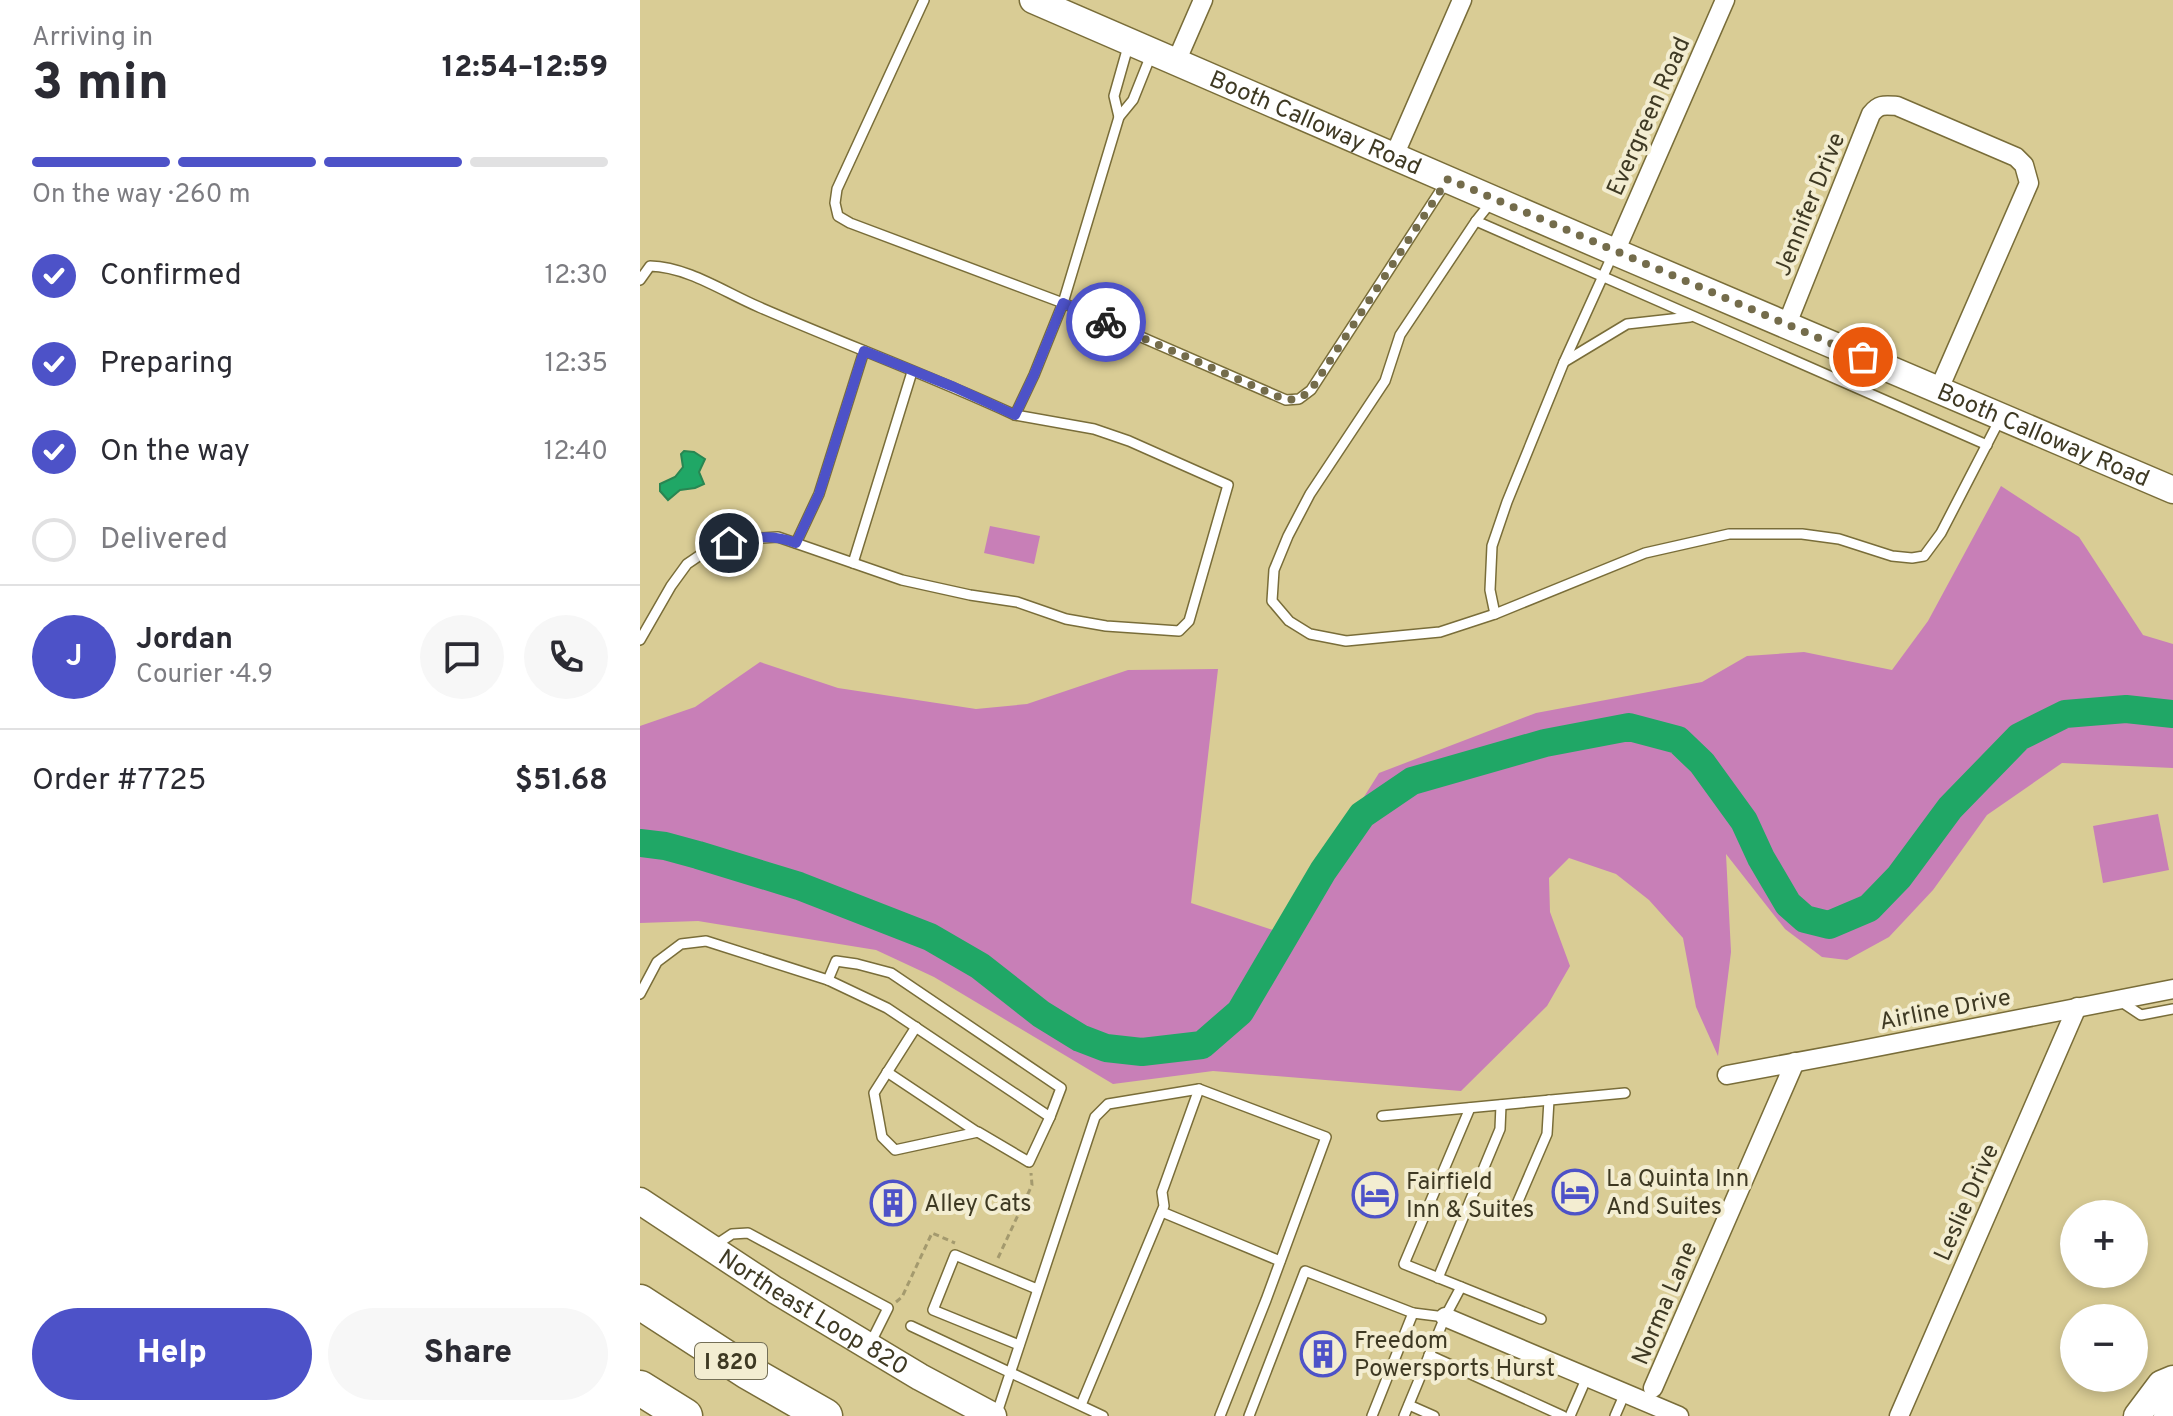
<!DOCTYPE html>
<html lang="en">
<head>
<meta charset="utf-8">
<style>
  body { margin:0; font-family:Overpass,sans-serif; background:#f7f7f7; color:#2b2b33; height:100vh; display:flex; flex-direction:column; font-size:30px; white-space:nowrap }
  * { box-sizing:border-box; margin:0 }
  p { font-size:26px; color:#7c7c81 }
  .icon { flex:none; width:44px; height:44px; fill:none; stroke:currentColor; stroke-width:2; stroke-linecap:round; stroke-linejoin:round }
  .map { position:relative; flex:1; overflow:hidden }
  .side { display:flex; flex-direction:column; background:#fff; width:640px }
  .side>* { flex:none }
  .buttons { position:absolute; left:1420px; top:1200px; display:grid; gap:16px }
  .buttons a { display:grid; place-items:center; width:88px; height:88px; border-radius:50%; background:#fff; box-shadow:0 4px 12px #0003; font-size:40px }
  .pin { position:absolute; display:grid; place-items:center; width:68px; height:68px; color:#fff; margin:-34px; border:4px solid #fff; border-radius:50%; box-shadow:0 2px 8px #0007 }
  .courier { position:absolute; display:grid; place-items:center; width:80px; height:80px; margin:-40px; border:6px solid #4d52c8; border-radius:50%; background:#fff; color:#222; box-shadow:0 2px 10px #0007 }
  .overview em { font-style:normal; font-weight:800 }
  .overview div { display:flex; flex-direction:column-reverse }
  .overview { display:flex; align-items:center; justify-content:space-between; height:136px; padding:0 32px }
  h1 { font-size:52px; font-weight:800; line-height:60px }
  .bar { display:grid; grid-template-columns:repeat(4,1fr); gap:12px 8px; align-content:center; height:96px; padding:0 32px }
  .bar i { height:10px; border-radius:6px; background:#e1e1e2 }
  .bar .current { background:#4d52c8 }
  .bar p { grid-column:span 4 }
  .line { display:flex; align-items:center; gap:20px; padding:0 32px; border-top:2px solid #e1e1e2 }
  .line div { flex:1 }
  .round { display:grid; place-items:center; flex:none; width:84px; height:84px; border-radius:42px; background:#f7f7f7 }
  ol { padding:0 32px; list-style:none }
  li { display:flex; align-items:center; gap:24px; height:88px }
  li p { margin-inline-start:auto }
  li .icon { padding:8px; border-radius:50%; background:#4d52c8; color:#fff; stroke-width:4 }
  li:last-child { color:#7c7c81 }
  li i { width:44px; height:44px; border:4px solid #e1e1e2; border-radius:50% }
  .cta { display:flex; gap:16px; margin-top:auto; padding:16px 32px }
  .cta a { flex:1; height:92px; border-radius:48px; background:#4d52c8; color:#fff; font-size:32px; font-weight:800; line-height:92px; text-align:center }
  .cta a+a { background:#f7f7f7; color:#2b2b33 }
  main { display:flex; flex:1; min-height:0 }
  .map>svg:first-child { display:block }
  .green { fill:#c87fb7 }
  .water { fill:#20a766; stroke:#298652; stroke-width:2 }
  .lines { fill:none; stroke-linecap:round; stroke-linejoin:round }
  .river { stroke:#20a766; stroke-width:28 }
  .lane-casing { stroke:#796d39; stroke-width:12 }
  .street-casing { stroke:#796d39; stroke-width:21 }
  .secondary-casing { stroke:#796d39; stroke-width:29 }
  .highway-casing { stroke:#796d39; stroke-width:37 }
  .path { stroke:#a49a6e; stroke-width:3; stroke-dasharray:6 4; stroke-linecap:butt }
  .lane { stroke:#fff; stroke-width:9 }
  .street { stroke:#fff; stroke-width:18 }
  .secondary { stroke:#fff; stroke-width:26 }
  .highway { stroke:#fff; stroke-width:34 }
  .done { stroke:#746c4b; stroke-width:8; stroke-dasharray:0 14.4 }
  .route { stroke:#4d52c8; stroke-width:10 }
  .labels { text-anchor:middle; stroke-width:8; stroke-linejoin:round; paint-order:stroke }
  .shield { fill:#f3edd1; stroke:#746f57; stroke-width:2 }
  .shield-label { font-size:22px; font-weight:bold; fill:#3e3923 }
  .street-label { font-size:24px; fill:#3e3923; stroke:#f3edd1 }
  .poi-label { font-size:24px; fill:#3e3923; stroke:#f3edd1; text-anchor:start }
</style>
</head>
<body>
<main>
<section class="side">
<div class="overview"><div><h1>3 min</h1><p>Arriving in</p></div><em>12:54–12:59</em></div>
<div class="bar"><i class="current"></i><i class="current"></i><i class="current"></i><i></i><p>On the way · 260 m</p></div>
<ol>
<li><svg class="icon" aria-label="check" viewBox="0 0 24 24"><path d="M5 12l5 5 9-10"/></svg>Confirmed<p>12:30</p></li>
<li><svg class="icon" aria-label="check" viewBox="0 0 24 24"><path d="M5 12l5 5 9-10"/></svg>Preparing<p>12:35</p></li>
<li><svg class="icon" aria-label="check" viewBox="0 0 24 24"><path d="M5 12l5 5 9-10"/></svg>On the way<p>12:40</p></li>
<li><i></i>Delivered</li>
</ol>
<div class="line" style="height:144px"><b class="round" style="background:#4d52c8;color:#fff">J</b><div><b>Jordan</b><p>Courier · 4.9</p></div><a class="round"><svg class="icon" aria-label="chat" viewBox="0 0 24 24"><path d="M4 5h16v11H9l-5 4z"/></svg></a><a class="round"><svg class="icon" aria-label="phone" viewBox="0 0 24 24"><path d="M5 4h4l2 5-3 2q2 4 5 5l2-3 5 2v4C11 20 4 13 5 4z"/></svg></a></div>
<div class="line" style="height:104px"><div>Order #7725</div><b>$51.68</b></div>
<div class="cta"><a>Help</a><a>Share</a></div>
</section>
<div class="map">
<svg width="1533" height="1416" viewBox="0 0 1533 1416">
  <rect width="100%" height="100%" fill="#d9cc95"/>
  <g class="green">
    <path d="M1361 486 1439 537 1503 635 1533 644V768L1422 763 1347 815 1293 890 1249 937 1207 960 1182 957 1145 929 1086 854 1091 952 1078 1056 1056 1007 1043 938 1009 900 976 874 929 858 909 878 910 912 930 966 907 1006 821 1091 573 1071 473 1084 294 977 236 950 58 921 0 923V726L55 707 120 662 198 688 336 709 387 704 488 670 578 669 551 903 639 932 739 773 896 713 1062 682 1107 656 1164 652 1252 670 1288 621Z"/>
    <path d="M350 526 400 536 394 564 344 553Z"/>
    <path d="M1518 814 1529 870 1463 883 1453 826Z"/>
  </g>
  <path class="water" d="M44 451 54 452 65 459 59 472 64 484 55 488 40 490 28 500 20 491V484L35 477 43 467 41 454Z"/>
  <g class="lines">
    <path class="river" d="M0 843 25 846 58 855 159 886 290 937 340 966 401 1014 440 1038 466 1048 502 1052 562 1045 600 1012 683 871 722 815 772 781 905 743 989 727 1038 740 1062 763 1104 821 1121 858 1148 904 1165 919 1189 925 1229 908 1259 877 1310 808 1379 737 1425 714 1486 709 1533 714"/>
    <g class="lane-casing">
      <g id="lane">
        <path d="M284 0 197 189 195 203 198 216 210 223 423 303 646 400 659 399 671 390 806 182"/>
        <path d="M479 117 474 96 489 43"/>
        <path d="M852 201 836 221 760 335 745 381 670 494 648 536 634 570 632 601 649 621 670 634 706 641 800 632 855 614 1005 553 1089 534H1162L1199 539 1252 556 1272 558 1284 556 1301 533 1360 419"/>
        <path d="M836 221 1347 445"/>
        <path d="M0 280 10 266C48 267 84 292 119 307 204 344 291 376 375 415"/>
        <path d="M924 362 987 324 1050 317"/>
        <path d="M156 543 179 494 224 351"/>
        <path d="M213 563 272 372"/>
        <path d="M855 614 850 590 852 546 867 502 924 362 973 254"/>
        <path d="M0 640 31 586 47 564 72 547 106 539 138 537 262 580 330 595 377 602 426 619 466 626 539 631 549 621 588 485 489 441 454 429 375 415 394 375 423 303 479 117 493 100 511 55"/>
        <path d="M188 980 196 961 217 964 251 973 421 1088 410 1117 389 1162 338 1132 255 1150 242 1137 234 1093 276 1027"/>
        <path d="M0 994 17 962 41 944 66 941 188 980 247 1008 410 1117"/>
        <path d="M1480 1001 1501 1015 1533 1009"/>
        <path d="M247 1072 337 1132"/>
        <path d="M830 1108 764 1264 901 1319"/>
        <path d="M742 1116 985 1093"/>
        <path d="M876 1206 907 1134 909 1100"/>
        <path d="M522 1212 640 1261"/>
        <path d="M74 1246 92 1234 108 1233 248 1308 230 1344"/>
        <path d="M798 1278 860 1129 861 1105"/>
        <path d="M773 1313 805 1317"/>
        <path d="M271 1326 463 1416"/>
        <path d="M379 1345 293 1310 315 1255 397 1289"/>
        <path d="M789 1355 923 1416"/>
        <path d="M441 1405 524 1206 522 1192 559 1089"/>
        <path d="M769 1405 794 1416"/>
        <path d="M356 1416 455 1117 468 1104 559 1089 686 1137 626 1300 580 1416"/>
        <path d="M609 1416 665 1271 773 1313 732 1416"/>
        <path d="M764 1416 805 1317 821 1287"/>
        <path d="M930 1416 947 1377"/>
        <path d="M975 1416 985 1393"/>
      </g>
    </g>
    <g class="street-casing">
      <g id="street">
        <path d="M536 62 563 0"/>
        <path d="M754 156 822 0"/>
        <path d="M975 252 1085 0"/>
        <path d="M1147 324 1231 114C1239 104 1244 105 1257 106L1376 157 1384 165 1389 183 1299 389"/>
        <path d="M1087 1075 1211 1052 1533 989"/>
        <path d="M805 1317 1039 1416"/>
        <path d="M1013 1388 1155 1062"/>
        <path d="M1259 1416 1437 1007"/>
      </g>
    </g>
    <g class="secondary-casing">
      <g id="secondary">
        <path id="s1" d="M393 0 975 252 1533 490"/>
        <path id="s2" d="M0 1201 135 1290 280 1377 353 1416"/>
        <path d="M1497 1416 1521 1384 1533 1379"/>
        <path d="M1527 1416 1533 1398"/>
      </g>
    </g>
    <g class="highway-casing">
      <g id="highway">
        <path d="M0 1302 108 1372 185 1416"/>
        <path d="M0 1388 45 1416"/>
      </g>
    </g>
    <g class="path">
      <path d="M358 1258 392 1185 391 1173"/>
      <path d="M256 1302 262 1297 292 1233 315 1243"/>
    </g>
    <use href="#lane" class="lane"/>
    <use href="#street" class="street"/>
    <use href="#secondary" class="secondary"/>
    <use href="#highway" class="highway"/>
  </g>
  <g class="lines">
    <path class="done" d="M466 322 646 400 659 399 671 390 808 179 1223 357"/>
    <path class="route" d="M89 543C114 537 131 534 156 543L179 494 224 351 314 387 375 415 394 375 423 303 466 322"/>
  </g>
  <defs>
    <g id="hotel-ring" transform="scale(2.3)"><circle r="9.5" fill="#f3edd1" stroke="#4d52c8" stroke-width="1.5"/><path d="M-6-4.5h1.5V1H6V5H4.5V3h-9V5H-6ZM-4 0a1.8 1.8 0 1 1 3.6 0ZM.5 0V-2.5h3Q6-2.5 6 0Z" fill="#4d52c8"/></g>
    <g id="building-ring" transform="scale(2.3)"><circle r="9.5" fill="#f3edd1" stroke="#4d52c8" stroke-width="1.5"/><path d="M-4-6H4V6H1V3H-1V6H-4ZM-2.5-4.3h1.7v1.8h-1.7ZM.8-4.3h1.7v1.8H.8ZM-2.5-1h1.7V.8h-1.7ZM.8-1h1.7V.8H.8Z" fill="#4d52c8"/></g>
  </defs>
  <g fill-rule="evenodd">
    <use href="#hotel-ring" x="935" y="1192"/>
    <use href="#hotel-ring" x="735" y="1195"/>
    <use href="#building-ring" x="253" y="1203"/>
    <use href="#building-ring" x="683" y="1354"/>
  </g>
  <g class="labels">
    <rect class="shield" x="55" y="1343" width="72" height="36" rx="6"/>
    <g class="shield-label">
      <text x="91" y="1369">I 820</text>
    </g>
    <g class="street-label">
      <text transform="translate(1008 116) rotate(-66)" y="8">Evergreen Road</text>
      <text dy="8" stroke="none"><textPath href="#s1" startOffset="308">Booth Calloway Road</textPath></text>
      <text transform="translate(1169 204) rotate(-68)" y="8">Jennifer Drive</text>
      <text dy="8" stroke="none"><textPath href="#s1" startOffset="1100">Booth Calloway Road</textPath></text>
      <text transform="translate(1305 1009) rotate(-11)" y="8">Airline Drive</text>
      <text transform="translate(1326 1202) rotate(-66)" y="8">Leslie Drive</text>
      <text transform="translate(1024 1303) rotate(-67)" y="8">Norma Lane</text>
      <text dy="8" stroke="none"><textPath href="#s2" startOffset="206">Northeast Loop 820</textPath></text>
    </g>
    <g class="poi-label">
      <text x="966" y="1186">La Quinta Inn<tspan x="966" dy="28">And Suites</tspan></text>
      <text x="766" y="1189">Fairfield<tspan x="766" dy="28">Inn &amp; Suites</tspan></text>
      <text x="284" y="1211">Alley Cats</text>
      <text x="714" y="1348">Freedom<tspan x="714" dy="28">Powersports Hurst</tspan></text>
    </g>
  </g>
</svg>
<div class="buttons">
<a>+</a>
<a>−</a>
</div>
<div class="pin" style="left:1223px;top:357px;background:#ea580c"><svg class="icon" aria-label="bag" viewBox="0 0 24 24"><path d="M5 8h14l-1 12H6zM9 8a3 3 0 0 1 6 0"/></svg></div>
<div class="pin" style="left:89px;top:543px;background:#1f2937"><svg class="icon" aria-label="home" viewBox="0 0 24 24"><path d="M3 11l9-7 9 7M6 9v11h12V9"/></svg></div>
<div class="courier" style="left:466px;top:322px"><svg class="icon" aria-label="bike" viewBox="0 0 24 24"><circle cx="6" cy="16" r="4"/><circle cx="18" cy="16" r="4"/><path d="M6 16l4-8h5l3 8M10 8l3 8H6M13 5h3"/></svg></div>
</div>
</main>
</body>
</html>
